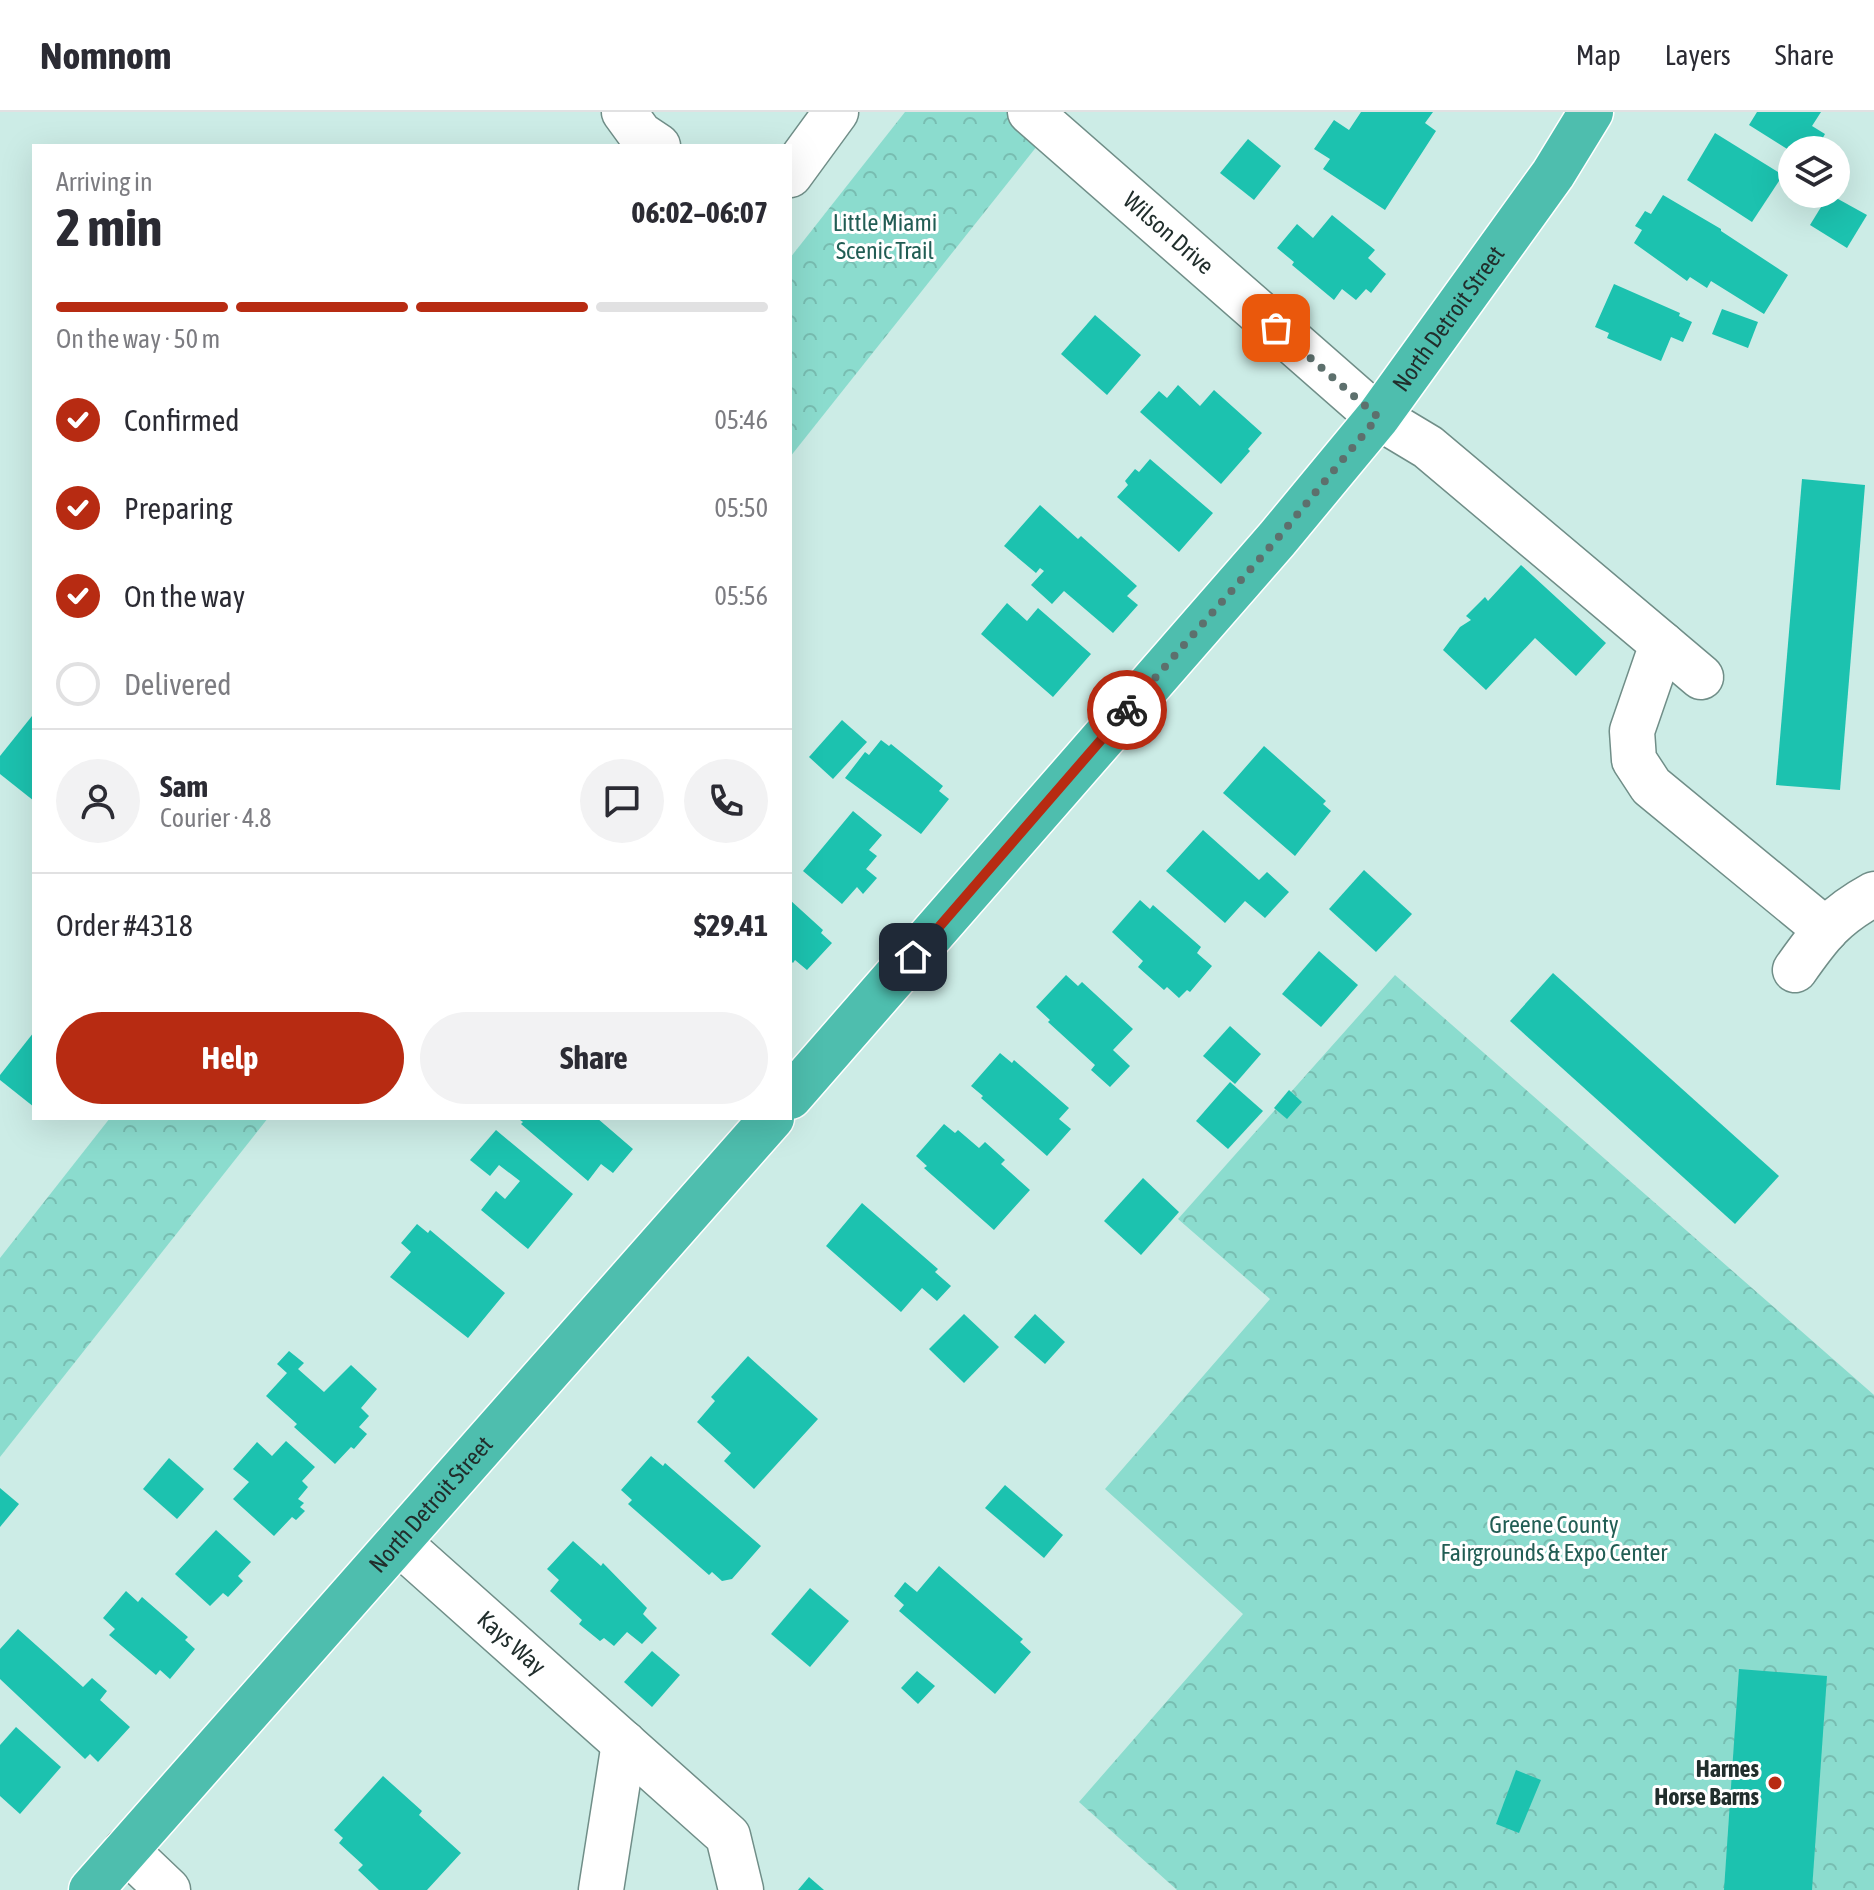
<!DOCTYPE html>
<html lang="en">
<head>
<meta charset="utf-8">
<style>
  body { margin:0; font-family:"Asap Condensed",sans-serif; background:#f2f2f3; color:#2b2b33; height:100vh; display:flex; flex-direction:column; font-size:30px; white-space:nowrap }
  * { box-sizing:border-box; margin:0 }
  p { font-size:26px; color:#7c7c81 }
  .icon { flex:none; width:44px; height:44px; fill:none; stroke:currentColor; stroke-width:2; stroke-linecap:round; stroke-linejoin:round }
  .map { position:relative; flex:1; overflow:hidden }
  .drawer { position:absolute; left:32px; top:32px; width:760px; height:976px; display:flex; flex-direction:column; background:#fff; border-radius:0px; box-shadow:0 8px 32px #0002 }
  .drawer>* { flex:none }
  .buttons { position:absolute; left:1778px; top:24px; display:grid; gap:16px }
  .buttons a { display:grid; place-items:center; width:72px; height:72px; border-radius:50%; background:#fff; box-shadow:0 8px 32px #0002; font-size:40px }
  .pin { position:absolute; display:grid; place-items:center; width:68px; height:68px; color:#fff; margin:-34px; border-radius:16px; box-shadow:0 4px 12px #0006 }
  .courier { position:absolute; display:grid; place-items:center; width:80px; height:80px; margin:-40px; border:6px solid #b72b12; border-radius:50%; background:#fff; color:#222; box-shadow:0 2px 10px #0007 }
  .headline em { font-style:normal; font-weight:700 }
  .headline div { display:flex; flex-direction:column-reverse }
  .headline { display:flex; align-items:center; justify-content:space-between; height:136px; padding:0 24px }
  h1 { font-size:52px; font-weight:700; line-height:60px }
  .bar { display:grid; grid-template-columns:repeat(4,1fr); gap:12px 8px; align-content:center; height:96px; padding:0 24px }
  .bar i { height:10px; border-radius:6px; background:#e1e1e2 }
  .bar .on { background:#b72b12 }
  .bar p { grid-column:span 4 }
  .line { display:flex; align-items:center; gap:20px; padding:0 24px; border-top:2px solid #e1e1e2 }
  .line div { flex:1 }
  .round { display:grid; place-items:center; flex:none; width:84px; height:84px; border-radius:42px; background:#f2f2f3 }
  ol { padding:0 24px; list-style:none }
  li { display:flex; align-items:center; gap:24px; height:88px }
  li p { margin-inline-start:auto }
  li .icon { padding:8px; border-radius:50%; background:#b72b12; color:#fff; stroke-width:4 }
  li:last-child { color:#7c7c81 }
  li i { width:44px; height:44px; border:4px solid #e1e1e2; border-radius:50% }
  .action { display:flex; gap:16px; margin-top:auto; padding:16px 24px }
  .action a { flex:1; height:92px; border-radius:48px; background:#b72b12; color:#fff; font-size:32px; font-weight:700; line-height:92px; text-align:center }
  .action a+a { background:#f2f2f3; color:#2b2b33 }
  header { display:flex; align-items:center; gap:48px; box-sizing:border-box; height:112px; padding:0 40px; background:#fff; border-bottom:2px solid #e1e1e2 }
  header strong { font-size:38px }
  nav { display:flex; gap:44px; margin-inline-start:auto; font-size:28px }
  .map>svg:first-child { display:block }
  .forest { fill:url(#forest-crowns) }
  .building { fill:#1cc2af }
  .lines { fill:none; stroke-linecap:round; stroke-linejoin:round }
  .minor-casing { stroke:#708e88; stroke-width:47 }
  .highway-casing { stroke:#fff; stroke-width:47 }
  .minor { stroke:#fff; stroke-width:44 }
  .highway { stroke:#4ebeae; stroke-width:44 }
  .done { stroke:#5d706d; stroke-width:8; stroke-dasharray:0 14.4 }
  .route { stroke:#b72b12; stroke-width:10 }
  .poi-dot { fill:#b72b12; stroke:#fff; stroke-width:3 }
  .labels { text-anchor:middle; stroke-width:6; stroke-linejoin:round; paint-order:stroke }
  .park-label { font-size:24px; fill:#215d54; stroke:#fff }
  .street-label { font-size:24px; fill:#212e2c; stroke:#fff }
  .poi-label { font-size:24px; font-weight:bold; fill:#212e2c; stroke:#fff; text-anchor:end }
</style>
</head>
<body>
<header>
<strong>Nomnom</strong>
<nav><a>Map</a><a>Layers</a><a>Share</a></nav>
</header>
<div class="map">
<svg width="1874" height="1778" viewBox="0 0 1874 1778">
  <defs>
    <pattern id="forest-crowns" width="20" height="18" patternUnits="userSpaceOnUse" patternTransform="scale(2)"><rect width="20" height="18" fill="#8bdcce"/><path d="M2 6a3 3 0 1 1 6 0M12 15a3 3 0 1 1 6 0" fill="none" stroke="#78bdb1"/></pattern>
  </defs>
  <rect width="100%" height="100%" fill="#ccece6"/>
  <g class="forest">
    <path d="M905 0H1064L790 345V146Z"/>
    <path d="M1395 863 1874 1283V1778H1177L1079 1690 1243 1502 1105 1377 1270 1187 1178 1107Z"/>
    <path d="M110 1006H268L0 1345V1146Z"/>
  </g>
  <g class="building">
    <path d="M1361 0H1433L1425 11 1436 19 1385 98 1323 57 1330 47 1314 37 1334 8 1349 18Z"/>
    <path d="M1757 0H1821L1812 14 1825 22 1816 38 1801 32 1798 38 1792 40 1749 13Z"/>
    <path d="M1715 21 1783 63 1752 110 1687 68Z"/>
    <path d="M1248 27 1281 54 1254 88 1220 61Z"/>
    <path d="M1829 82 1867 103 1847 136 1810 113Z"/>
    <path d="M1663 83 1721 117V119L1788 163 1764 202 1711 169 1707 176 1690 165 1687 169 1634 131 1642 118 1635 114 1645 99 1651 102Z"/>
    <path d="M1332 103 1375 138 1368 146 1386 162 1371 181 1366 177 1356 188 1342 177 1334 188 1292 153 1294 150 1277 136 1297 112 1313 126Z"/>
    <path d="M1614 172 1680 201 1679 204 1692 210 1683 230 1671 225 1661 249 1607 226 1609 221 1595 215Z"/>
    <path d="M1722 197 1758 210 1748 236 1712 222Z"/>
    <path d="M1095 203 1141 243 1107 283 1061 242Z"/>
    <path d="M1178 273 1200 294 1214 278 1262 321 1248 337 1250 339 1221 372 1140 300 1159 279 1167 286Z"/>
    <path d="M1150 347 1213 401 1179 440 1117 385 1128 373 1125 369 1135 357 1139 360Z"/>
    <path d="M1802 367 1865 373 1840 678 1776 673Z"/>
    <path d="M1040 393 1078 427 1081 424 1137 474 1127 484 1138 493 1113 521 1064 479 1052 492 1031 473 1044 459 1040 456 1036 461 1004 434Z"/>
    <path d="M1521 453 1606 531 1576 564 1535 526 1486 578 1443 538 1460 515 1471 508 1466 504 1485 485 1488 489Z"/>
    <path d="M1007 491 1027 509 1038 496 1091 542 1053 585 981 522Z"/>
    <path d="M32 604 34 606V689L0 662V644Z"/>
    <path d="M842 608 867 630 833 667 809 645Z"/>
    <path d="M881 628 889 634 891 632 943 674 939 679 949 687 921 722 845 666 865 640 869 643Z"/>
    <path d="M1264 634 1326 689 1323 692 1331 699 1295 744 1223 681Z"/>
    <path d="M853 699 882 723 869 738 877 744 866 757 877 766 863 782 857 775 842 792 803 759Z"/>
    <path d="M1203 718 1259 768 1267 760 1289 780 1265 806 1245 789 1225 811 1166 759Z"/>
    <path d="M1364 758 1412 802 1376 840 1329 797Z"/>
    <path d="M790 788 823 818 821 821 832 831 807 858 795 848 793 851 790 848Z"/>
    <path d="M1140 788 1150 797 1153 793 1201 835 1197 841 1212 854 1190 880 1187 878 1179 886 1167 875 1164 878 1138 855 1143 849 1112 820Z"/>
    <path d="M1319 839 1358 873 1321 915 1282 882Z"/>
    <path d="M1553 861 1779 1064 1735 1112 1510 909Z"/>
    <path d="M1066 863 1078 874 1082 870 1133 917 1113 938 1130 954 1110 975 1091 958 1095 953 1048 910 1050 908 1036 895Z"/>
    <path d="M1230 914 1261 942 1235 972 1203 944Z"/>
    <path d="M34 920V995L0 968V963Z"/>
    <path d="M1000 941 1012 951 1014 948 1069 996 1059 1007 1071 1017 1047 1044 981 986 983 984 971 974Z"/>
    <path d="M1230 970 1263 999 1228 1037 1196 1009Z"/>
    <path d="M1289 978 1302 990 1287 1007 1274 996Z"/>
    <path d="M517 1006H597L633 1037 613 1061 601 1052 588 1069 521 1012 523 1010Z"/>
    <path d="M944 1012 955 1021 958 1018 979 1036 985 1030 1005 1048 1001 1052 1030 1078 994 1118 924 1056 927 1054 916 1044Z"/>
    <path d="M496 1018 573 1082 528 1137 481 1098 496 1079 505 1087 520 1069 499 1053 490 1064 470 1048Z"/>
    <path d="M1143 1066 1179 1100 1141 1143 1104 1109Z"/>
    <path d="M862 1091 938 1157 935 1160 951 1174 937 1189 922 1176 901 1200 826 1134Z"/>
    <path d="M417 1112 428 1121 430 1118 505 1181 468 1226 390 1165 411 1140 401 1131Z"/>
    <path d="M964 1202 999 1235 964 1271 929 1237Z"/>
    <path d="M1035 1202 1065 1230 1045 1252 1014 1225Z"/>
    <path d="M289 1239 304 1251 298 1257 324 1280 351 1253 377 1277 361 1296 369 1304 359 1315 367 1322 354 1337 351 1335 335 1352 294 1315 297 1312 266 1284 287 1261 277 1252Z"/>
    <path d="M748 1244 818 1307 754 1377 724 1349 731 1341 697 1310 715 1289 711 1285Z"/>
    <path d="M286 1329 315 1355 302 1369 308 1375 298 1387 304 1391 300 1395 305 1399 296 1408 292 1405 274 1424 233 1387 249 1370 233 1357 257 1330 272 1344Z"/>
    <path d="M651 1344 663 1354 665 1351 761 1434 732 1467 722 1469 712 1460 709 1463 628 1392 632 1388 621 1378Z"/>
    <path d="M169 1346 204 1377 177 1407 143 1377Z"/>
    <path d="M1005 1373 1063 1423 1044 1446 985 1396Z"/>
    <path d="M0 1376 19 1392 0 1415Z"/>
    <path d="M216 1418 251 1450 238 1464 243 1469 228 1485 223 1481 210 1494 175 1462Z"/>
    <path d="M573 1429 601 1454 603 1451 647 1496 643 1502 657 1516 642 1532 627 1520 614 1534 604 1526 600 1529 579 1512 582 1508 550 1479 559 1468 547 1457Z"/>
    <path d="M939 1454 1023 1527 1020 1530 1031 1540 995 1582 899 1499 904 1493 894 1484 905 1470 917 1480Z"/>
    <path d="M810 1476 849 1509 810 1555 771 1522Z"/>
    <path d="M126 1479 138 1490 142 1485 188 1525 185 1528 195 1537 170 1567 160 1558 156 1563 109 1523 115 1517 103 1506Z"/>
    <path d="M18 1517 83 1575 92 1566 107 1579 100 1588 130 1615 98 1650 90 1642 85 1647 0 1567V1537Z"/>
    <path d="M652 1539 680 1563 652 1595 624 1570Z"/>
    <path d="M1739 1557 1827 1564 1812 1778H1724Z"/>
    <path d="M917 1559 935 1574 918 1592 901 1576Z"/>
    <path d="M16 1615 61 1655 20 1702 0 1684V1633Z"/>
    <path d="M1516 1658 1541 1668 1519 1721 1496 1712Z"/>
    <path d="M383 1664 422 1699 419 1703 461 1741 427 1778H379L358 1758 363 1753 339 1731 343 1726 334 1718Z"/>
    <path d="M809 1765 824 1778H798Z"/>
  </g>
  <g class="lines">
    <g class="minor-casing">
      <g id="minor">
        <path d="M624 0 640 22 658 34"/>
        <path id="s1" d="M1030 0 1378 305 1428 335 1662 532 1632 619 1634 648 1651 674 1826 818"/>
        <path d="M790 63 836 0"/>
        <path d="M1662 532 1701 565"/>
        <path d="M1795 858C1821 821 1834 804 1874 782"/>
        <path id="s2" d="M398 1430 728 1724 741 1778"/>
        <path d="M126 1738 168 1778"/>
        <path d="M601 1778 624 1631"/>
      </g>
    </g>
    <g class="highway-casing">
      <g id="highway">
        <path id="s3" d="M790 985 1277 427 1378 305 1553 62 1591 0"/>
        <path id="s4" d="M91 1778 772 1006"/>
      </g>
    </g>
    <use href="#minor" class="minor"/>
    <use href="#highway" class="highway"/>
  </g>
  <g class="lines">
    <path class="done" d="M1127 598 1277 427 1378 305 1276 216"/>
    <path class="route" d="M913 845 1127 598"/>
  </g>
  <circle class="poi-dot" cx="1775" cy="1671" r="8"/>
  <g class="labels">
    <g class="park-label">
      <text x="885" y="119">Little Miami<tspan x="885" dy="28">Scenic Trail</tspan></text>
      <text x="1554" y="1421">Greene County<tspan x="1554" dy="28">Fairgrounds &amp; Expo Center</tspan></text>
    </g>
    <g class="street-label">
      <text dy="8" stroke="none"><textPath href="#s1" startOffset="184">Wilson Drive</textPath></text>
      <text dy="8" stroke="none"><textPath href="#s3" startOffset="1020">North Detroit Street</textPath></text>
      <text dy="8" stroke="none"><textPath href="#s4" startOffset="514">North Detroit Street</textPath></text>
      <text dy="8" stroke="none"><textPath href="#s2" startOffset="152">Kays Way</textPath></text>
    </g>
    <g class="poi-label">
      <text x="1759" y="1665">Harnes<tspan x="1759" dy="28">Horse Barns</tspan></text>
    </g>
  </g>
</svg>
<div class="buttons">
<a><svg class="icon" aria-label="layers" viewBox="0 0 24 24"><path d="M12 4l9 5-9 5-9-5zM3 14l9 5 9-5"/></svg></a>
</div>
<div class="pin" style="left:1276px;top:216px;background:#ea580c"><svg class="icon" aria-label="bag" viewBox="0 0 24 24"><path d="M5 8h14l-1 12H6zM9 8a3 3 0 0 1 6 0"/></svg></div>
<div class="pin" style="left:913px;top:845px;background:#1f2937"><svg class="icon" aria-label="home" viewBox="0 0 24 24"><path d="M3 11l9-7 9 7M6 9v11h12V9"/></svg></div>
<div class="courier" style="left:1127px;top:598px"><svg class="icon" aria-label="bike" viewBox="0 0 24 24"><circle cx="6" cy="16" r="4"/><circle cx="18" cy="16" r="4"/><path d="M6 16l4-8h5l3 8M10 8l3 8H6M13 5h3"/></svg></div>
<section class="drawer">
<div class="headline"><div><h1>2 min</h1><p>Arriving in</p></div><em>06:02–06:07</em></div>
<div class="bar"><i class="on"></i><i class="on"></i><i class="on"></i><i></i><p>On the way · 50 m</p></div>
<ol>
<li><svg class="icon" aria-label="check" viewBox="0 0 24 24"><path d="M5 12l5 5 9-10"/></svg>Confirmed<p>05:46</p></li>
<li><svg class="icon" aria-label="check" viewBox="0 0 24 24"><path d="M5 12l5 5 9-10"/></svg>Preparing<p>05:50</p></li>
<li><svg class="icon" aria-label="check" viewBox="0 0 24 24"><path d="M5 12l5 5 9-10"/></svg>On the way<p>05:56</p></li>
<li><i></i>Delivered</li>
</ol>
<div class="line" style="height:144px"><a class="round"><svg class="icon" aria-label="person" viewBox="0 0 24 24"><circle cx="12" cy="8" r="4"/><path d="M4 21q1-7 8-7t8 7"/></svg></a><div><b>Sam</b><p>Courier · 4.8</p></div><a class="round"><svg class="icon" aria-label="chat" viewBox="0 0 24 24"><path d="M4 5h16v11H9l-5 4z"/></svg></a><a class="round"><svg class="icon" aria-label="phone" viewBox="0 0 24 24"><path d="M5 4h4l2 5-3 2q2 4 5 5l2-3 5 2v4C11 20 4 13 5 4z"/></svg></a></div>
<div class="line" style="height:104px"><div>Order #4318</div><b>$29.41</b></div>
<div class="action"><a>Help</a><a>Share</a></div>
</section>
</div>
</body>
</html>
